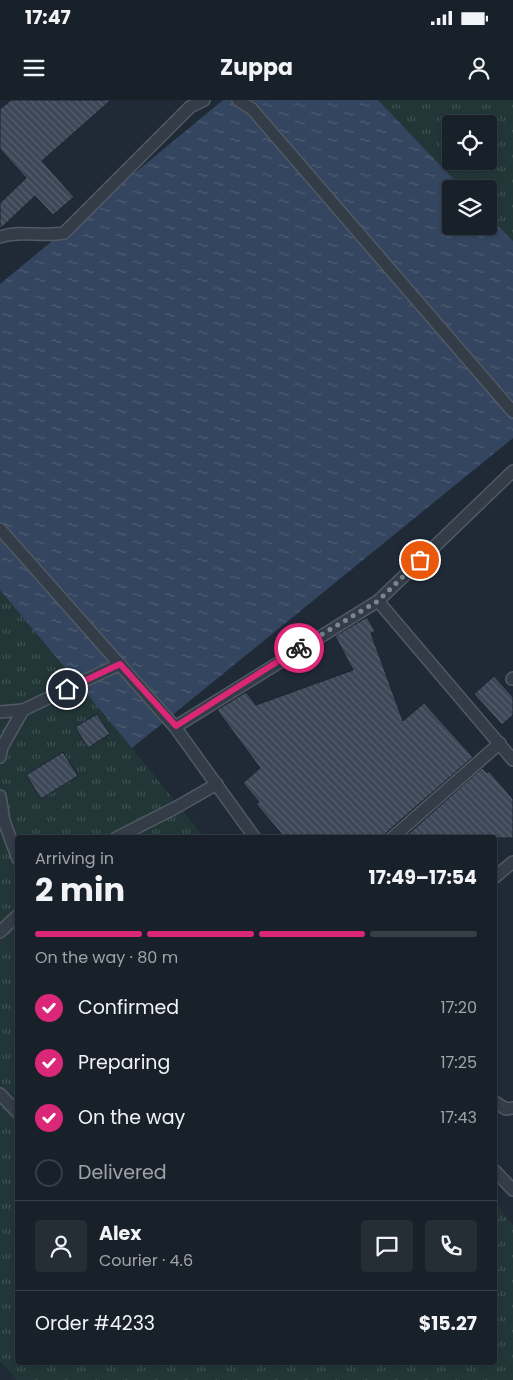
<!DOCTYPE html>
<html lang="en">
<head>
<meta charset="utf-8">
<style>
  body { margin:0; font-family:Poppins,sans-serif; background:#252d35; color:#f1f3f6; height:100vh; display:flex; flex-direction:column; font-size:19px; white-space:nowrap }
  * { box-sizing:border-box; margin:0 }
  p { font-size:16px; color:#9fa3a8 }
  .icon { flex:none; width:28px; height:28px; fill:none; stroke:currentColor; stroke-width:2; stroke-linecap:round; stroke-linejoin:round }
  .map { position:relative; flex:1; overflow:hidden }
  .sheet { position:absolute; left:15px; top:735px; width:482px; height:530px; display:flex; flex-direction:column; background:#182029; border-radius:5px; box-shadow:0 1px 4px #0004,0 0 0 1px #363e46 }
  .sheet>* { flex:none }
  .controls { position:absolute; left:442px; top:15px; display:grid; gap:10px }
  .controls a { display:grid; place-items:center; width:55px; height:55px; border-radius:5px; background:#182029; box-shadow:0 1px 4px #0004,0 0 0 1px #363e46; font-size:25px }
  .pin { position:absolute; display:grid; place-items:center; width:42px; height:42px; color:#fff; margin:-21px; border:2px solid #fff; border-radius:50%; box-shadow:0 1px 5px #0007 }
  .courier { position:absolute; display:grid; place-items:center; width:50px; height:50px; margin:-25px; border:4px solid #db2777; border-radius:50%; background:#fff; color:#222; box-shadow:0 1px 6px #0007 }
  .head em { font-style:normal; font-weight:700 }
  .head div { display:flex; flex-direction:column-reverse }
  .head { display:flex; align-items:center; justify-content:space-between; height:85px; padding:0 20px }
  h1 { font-size:32px; font-weight:700; line-height:38px }
  .bar { display:grid; grid-template-columns:repeat(4,1fr); gap:8px 5px; align-content:center; height:60px; padding:0 20px }
  .bar i { height:6px; border-radius:4px; background:#363e46 }
  .bar .selected { background:#db2777 }
  .bar p { grid-column:span 4 }
  .line { display:flex; align-items:center; gap:12px; padding:0 20px; border-top:1px solid #363e46 }
  .line div { flex:1 }
  .round { display:grid; place-items:center; flex:none; width:52px; height:52px; border-radius:5px; background:#252d35 }
  ol { padding:0 20px; list-style:none }
  li { display:flex; align-items:center; gap:15px; height:55px }
  li p { margin-inline-start:auto }
  li .icon { padding:5px; border-radius:50%; background:#db2777; color:#fff; stroke-width:4 }
  li:last-child { color:#9fa3a8 }
  li i { width:28px; height:28px; border:2px solid #363e46; border-radius:50% }
  .status { display:flex; justify-content:space-between; align-items:center; height:35px; padding:0 25px; background:#182029; direction:ltr }
  .status svg { height:14px; fill:currentColor }
  header { display:flex; justify-content:space-between; align-items:center; height:65px; padding:0 20px; background:#182029; font-size:22px; font-weight:700 }
  .map>svg:first-child { display:block }
  .grass { fill:url(#grass-tufts); fill-rule:evenodd }
  .water { fill:url(#water-ripples) }
  .building { fill:url(#building-back-hatch); stroke:#1b232e }
  .lines { fill:none; stroke-linecap:round; stroke-linejoin:round }
  .lane-casing { stroke:#515965; stroke-width:14 }
  .lane { stroke:#333c47; stroke-width:11 }
  .done { stroke:#7c8593; stroke-width:5; stroke-dasharray:0 9 }
  .route { stroke:#db2777; stroke-width:6 }
</style>
</head>
<body>
<div class="status"><b>17:47</b><svg viewBox="0 0 49 12"><path d="M0 12V9h3v3zM5 12V6h3v6zM10 12V3h3v9zM15 12V0h3v12zM26 1h20v11H26zM47 4h2v5h-2z"/></svg></div>
<header><svg class="icon" aria-label="menu" viewBox="0 0 24 24"><path d="M4 6h16M4 12h16M4 18h16"/></svg>Zuppa<svg class="icon" aria-label="person" viewBox="0 0 24 24"><circle cx="12" cy="8" r="4"/><path d="M4 21q1-7 8-7t8 7"/></svg></header>
<div class="map">
<svg width="513" height="1280" viewBox="0 0 513 1280">
  <defs>
    <pattern id="grass-tufts" width="24" height="20" patternUnits="userSpaceOnUse" patternTransform="scale(1.25)"><rect width="24" height="20" fill="#223638"/><path d="M3 7l-1-3M5 7V3M7 7l1-3M15 17l-1-3M17 17v-4M19 17l1-3" fill="none" stroke="#3f5153"/></pattern>
    <pattern id="water-ripples" width="26" height="14" patternUnits="userSpaceOnUse" patternTransform="scale(1.25)"><rect width="26" height="14" fill="#33455f"/><path d="M2 4q2-2 4 0t4 0M15 11q2-2 4 0t4 0" fill="none" stroke="#4e5e74"/></pattern>
    <pattern id="building-back-hatch" width="6" height="6" patternUnits="userSpaceOnUse" patternTransform="scale(1.25)"><rect width="6" height="6" fill="#3c4857"/><path d="M-1 5l2 2M0 0l6 6M5-1l2 2" fill="none" stroke="#56606e"/></pattern>
  </defs>
  <rect width="100%" height="100%" fill="#202a37"/>
  <g class="grass">
    <path d="M378 0H513V141L489 116V89H463ZM451 24H489V61H451Z"/>
    <path d="M0 490 132 648 204 737 18 738V1262H495V1103L513 1125V1280H17L0 1261Z"/>
  </g>
  <path class="water" d="M223 0H378L463 89H451V126H489V116L513 141V338L132 648 0 490V184Z"/>
  <g class="building">
    <path d="M11 0H111L42 61 74 97 53 115 35 96 0 129V103L26 78 0 49V9Z"/>
    <path d="M367 517 375 531 371 533 403 621 424 603 473 657 387 732 385 738H285L256 704 259 702 243 683 260 668 217 610 246 592 256 605 353 570 335 536Z"/>
    <path d="M494 576 513 597V615L502 625 474 594Z"/>
    <path d="M97 614 110 634 88 648 75 627Z"/>
    <path d="M63 652 78 676 41 699 26 675Z"/>
    <path d="M482 668 487 673 489 671 513 699V738H404Z"/>
  </g>
  <g class="lines">
    <g class="lane-casing">
      <g id="lane">
        <path d="M238 0 252 9 513 312"/>
        <path d="M0 137C20 130 43 137 64 133L190 7 204 0"/>
        <path d="M0 429 175 627 255 738"/>
        <path d="M378 501 513 371"/>
        <path d="M512 579 513 578"/>
        <path d="M0 612 23 610 120 564"/>
        <path d="M175 627 378 501 513 660"/>
        <path d="M0 657 2 647 23 610"/>
        <path d="M0 696 4 721 18 759"/>
        <path d="M116 738 175 708 217 684"/>
        <path d="M392 738 500 643"/>
        <path d="M495 777 513 762"/>
        <path d="M0 832 18 815"/>
        <path d="M0 994 18 1013"/>
        <path d="M495 1002 506 1009 513 1008"/>
        <path d="M495 1071 513 1090"/>
      </g>
    </g>
    <use href="#lane" class="lane"/>
  </g>
  <g class="lines">
    <path class="done" d="M299 548 378 501 420 460"/>
    <path class="route" d="M67 589 120 564 176 626 299 548"/>
  </g>
</svg>
<div class="controls">
<a><svg class="icon" aria-label="locate" viewBox="0 0 24 24"><circle cx="12" cy="12" r="6"/><path d="M12 2v4M12 18v4M2 12h4M18 12h4"/></svg></a>
<a><svg class="icon" aria-label="layers" viewBox="0 0 24 24"><path d="M12 4l9 5-9 5-9-5zM3 14l9 5 9-5"/></svg></a>
</div>
<div class="pin" style="left:420px;top:460px;background:#ea580c"><svg class="icon" aria-label="bag" viewBox="0 0 24 24"><path d="M5 8h14l-1 12H6zM9 8a3 3 0 0 1 6 0"/></svg></div>
<div class="pin" style="left:67px;top:589px;background:#1f2937"><svg class="icon" aria-label="home" viewBox="0 0 24 24"><path d="M3 11l9-7 9 7M6 9v11h12V9"/></svg></div>
<div class="courier" style="left:299px;top:548px"><svg class="icon" aria-label="bike" viewBox="0 0 24 24"><circle cx="6" cy="16" r="4"/><circle cx="18" cy="16" r="4"/><path d="M6 16l4-8h5l3 8M10 8l3 8H6M13 5h3"/></svg></div>
<section class="sheet">
<div class="head"><div><h1>2 min</h1><p>Arriving in</p></div><em>17:49–17:54</em></div>
<div class="bar"><i class="selected"></i><i class="selected"></i><i class="selected"></i><i></i><p>On the way · 80 m</p></div>
<ol>
<li><svg class="icon" aria-label="check" viewBox="0 0 24 24"><path d="M5 12l5 5 9-10"/></svg>Confirmed<p>17:20</p></li>
<li><svg class="icon" aria-label="check" viewBox="0 0 24 24"><path d="M5 12l5 5 9-10"/></svg>Preparing<p>17:25</p></li>
<li><svg class="icon" aria-label="check" viewBox="0 0 24 24"><path d="M5 12l5 5 9-10"/></svg>On the way<p>17:43</p></li>
<li><i></i>Delivered</li>
</ol>
<div class="line" style="height:90px"><a class="round"><svg class="icon" aria-label="person" viewBox="0 0 24 24"><circle cx="12" cy="8" r="4"/><path d="M4 21q1-7 8-7t8 7"/></svg></a><div><b>Alex</b><p>Courier · 4.6</p></div><a class="round"><svg class="icon" aria-label="chat" viewBox="0 0 24 24"><path d="M4 5h16v11H9l-5 4z"/></svg></a><a class="round"><svg class="icon" aria-label="phone" viewBox="0 0 24 24"><path d="M5 4h4l2 5-3 2q2 4 5 5l2-3 5 2v4C11 20 4 13 5 4z"/></svg></a></div>
<div class="line" style="height:65px"><div>Order #4233</div><b>$15.27</b></div>
</section>
</div>
</body>
</html>
